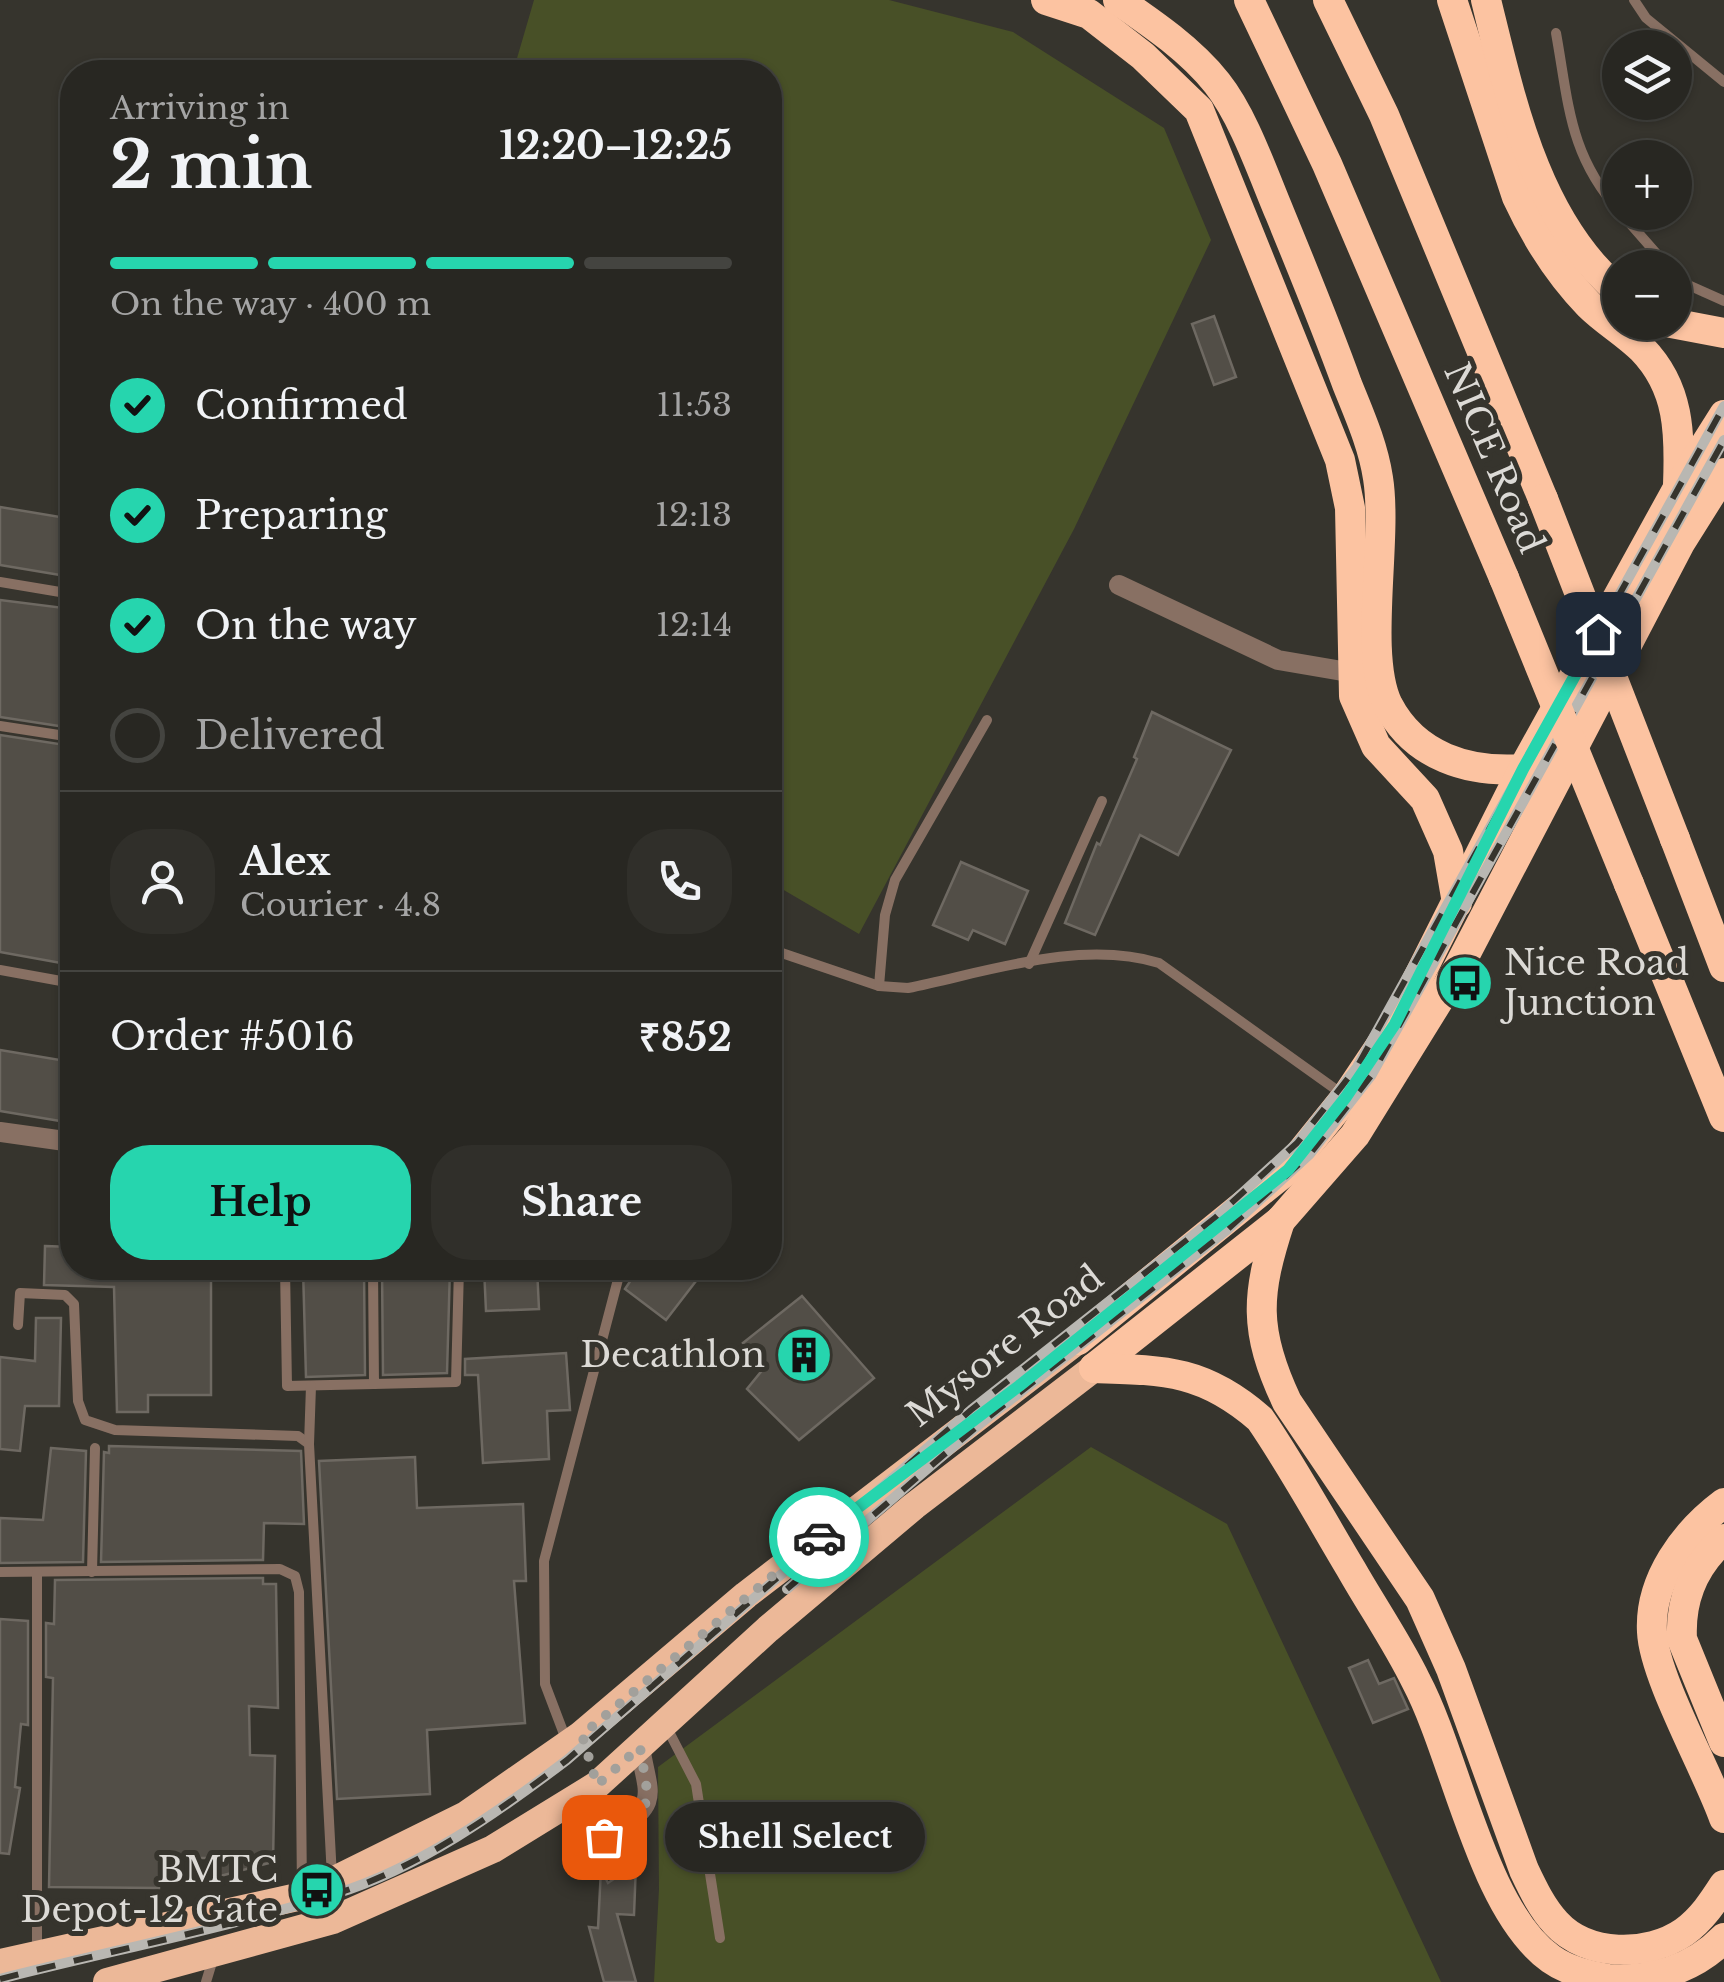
<!DOCTYPE html>
<html lang="en">
<head>
<meta charset="utf-8">
<style>
  body { margin:0; font-family:"Libre Baskerville",serif; background:#302f2a; color:#f1f3f6; height:100vh; display:flex; flex-direction:column; font-size:38px; white-space:nowrap }
  * { box-sizing:border-box; margin:0 }
  p { font-size:32px; color:#a5a5a5 }
  .icon { flex:none; width:55px; height:55px; fill:none; stroke:currentColor; stroke-width:2; stroke-linecap:round; stroke-linejoin:round }
  .map { position:relative; flex:1; overflow:hidden }
  .sheet { position:absolute; left:60px; top:60px; width:722px; height:1220px; display:flex; flex-direction:column; background:#282722; border-radius:40px; box-shadow:0 2px 8px #0004,0 0 0 2px #444440 }
  .sheet>* { flex:none }
  .buttons { position:absolute; left:1602px; top:30px; display:grid; gap:20px }
  .buttons a { display:grid; place-items:center; width:90px; height:90px; border-radius:50%; background:#282722; box-shadow:0 2px 8px #0004,0 0 0 2px #444440; font-size:50px }
  .pin { position:absolute; display:grid; place-items:center; width:85px; height:85px; color:#fff; margin:-42px; border-radius:20px; box-shadow:0 5px 15px #0006 }
  .courier { position:absolute; display:grid; place-items:center; width:100px; height:100px; margin:-50px; border:8px solid #26d5ae; border-radius:50%; background:#fff; color:#222; box-shadow:0 2px 12px #0007 }
  .bubble { position:absolute; height:70px; border-radius:35px; background:#282722; box-shadow:0 2px 8px #0004,0 0 0 2px #444440; font-size:32px; font-weight:700; line-height:70px; text-align:center }
  .headline em { font-style:normal; font-weight:700 }
  .headline div { display:flex; flex-direction:column-reverse }
  .headline { display:flex; align-items:center; justify-content:space-between; height:170px; padding:0 50px }
  h1 { font-size:65px; font-weight:700; line-height:75px }
  .bar { display:grid; grid-template-columns:repeat(4,1fr); gap:15px 10px; align-content:center; height:120px; padding:0 50px }
  .bar i { height:12px; border-radius:8px; background:#444440 }
  .bar .active { background:#26d5ae }
  .bar p { grid-column:span 4 }
  .line { display:flex; align-items:center; gap:25px; padding:0 50px; border-top:2px solid #444440 }
  .line div { flex:1 }
  .round { display:grid; place-items:center; flex:none; width:105px; height:105px; border-radius:40px; background:#302f2a }
  ol { padding:0 50px; list-style:none }
  li { display:flex; align-items:center; gap:30px; height:110px }
  li p { margin-inline-start:auto }
  li .icon { padding:10px; border-radius:50%; background:#26d5ae; color:#111; stroke-width:4 }
  li:last-child { color:#a5a5a5 }
  li i { width:55px; height:55px; border:5px solid #444440; border-radius:50% }
  .action { display:flex; gap:20px; margin-top:auto; padding:20px 50px }
  .action a { flex:1; height:115px; border-radius:40px; background:#26d5ae; color:#111; font-size:40px; font-weight:700; line-height:115px; text-align:center }
  .action a+a { background:#302f2a; color:#f1f3f6 }
  .map>svg:first-child { display:block }
  .green { fill:#485027 }
  .building { fill:#524e47; stroke:#6e6962; stroke-width:2.5 }
  .lines { fill:none; stroke-linecap:round; stroke-linejoin:round }
  .service { stroke:#887063; stroke-width:10 }
  .minor { stroke:#887063; stroke-width:20 }
  .trunk { stroke:#ecb898; stroke-width:28 }
  .motorway { stroke:#fcc3a1; stroke-width:30 }
  .rail-casing { stroke:#b9b7b2; stroke-width:10 }
  .rail { stroke:#36342d; stroke-width:6; stroke-dasharray:19; stroke-linecap:butt }
  .motorway-bridge { stroke:#fcc3a1; stroke-width:30 }
  .done { stroke:#a2a09b; stroke-width:10; stroke-dasharray:0 18 }
  .route { stroke:#26d5ae; stroke-width:12 }
  .labels { text-anchor:middle; stroke-width:10; stroke-linejoin:round; paint-order:stroke }
  .street-label { font-size:35px; fill:#dcdad6; stroke:#36342d }
  .poi-label { font-size:35px; fill:#dcdad6; stroke:#36342d; text-anchor:end }
</style>
</head>
<body>
<div class="map">
<svg width="1724" height="1982" viewBox="0 0 1724 1982">
  <rect width="100%" height="100%" fill="#36342d"/>
  <g class="green">
    <path d="M534 0H889L1013 32 1164 128 1211 240 1074 529 859 934 770 882V72H513Z"/>
    <path d="M1091 1447 1227 1524 1441 1982H654L659 1889 658 1767Z"/>
  </g>
  <g class="building">
    <path d="M1214 316 1236 377 1214 385 1192 324Z"/>
    <path d="M0 507 72 519V577L0 565Z"/>
    <path d="M0 600 72 609V728L0 717Z"/>
    <path d="M1152 712 1231 750 1178 855 1140 835 1095 935 1065 923 1097 843 1100 845 1137 759 1134 757Z"/>
    <path d="M0 735 72 746V965L0 952Z"/>
    <path d="M961 862 1028 891 1005 944 973 930 968 940 933 925Z"/>
    <path d="M0 1050 72 1062V1123L0 1111Z"/>
    <path d="M45 1246 72 1247V1268H211V1395H148V1412H117L114 1287 44 1285Z"/>
    <path d="M303 1268H364L365 1375 306 1377Z"/>
    <path d="M382 1268H450L447 1373 383 1375Z"/>
    <path d="M484 1268H537L539 1309 486 1311Z"/>
    <path d="M639 1268H706L666 1320 625 1289Z"/>
    <path d="M802 1296 874 1378 799 1440 747 1389 764 1368 743 1343Z"/>
    <path d="M36 1318H61L59 1406H25L20 1451 0 1449V1357L35 1361Z"/>
    <path d="M566 1353 570 1410 547 1411 549 1459 483 1463 478 1375H465V1359Z"/>
    <path d="M109 1446 301 1451 304 1524 264 1523 263 1560 101 1562 104 1452 109 1453Z"/>
    <path d="M51 1448 86 1451 83 1562 0 1563V1518L43 1520Z"/>
    <path d="M415 1457 417 1508 523 1504 526 1581H514L525 1723 427 1730 430 1794 337 1799 319 1461Z"/>
    <path d="M263 1578V1584H276L278 1708 249 1706 250 1755 275 1756 273 1862 209 1879 210 1858H160L159 1888 49 1887 53 1678 46 1677V1623L54 1624 55 1580Z"/>
    <path d="M0 1619 28 1621V1725L21 1724 15 1787 20 1788 9 1854 0 1853Z"/>
    <path d="M1368 1660 1379 1684 1394 1678 1408 1709 1373 1723 1349 1668Z"/>
    <path d="M636 1864 634 1915 617 1914 636 1982H604L589 1927 598 1928 601 1869 608 1883Z"/>
  </g>
  <g class="lines">
    <g class="service">
      <path d="M1634 0 1646 18 1724 82"/>
      <path d="M1556 33C1569 105 1569 155 1620 212"/>
      <path d="M1620 212 1669 268"/>
      <path d="M1675 274 1686 284 1724 301"/>
      <path d="M0 582 72 594"/>
      <path d="M0 726 72 737"/>
      <path d="M770 949 879 986 908 988C987 972 1080 939 1159 963L1345 1096"/>
      <path d="M1029 964 1102 801"/>
      <path d="M0 970 72 983"/>
      <path d="M879 986 885 915 895 880 987 720"/>
      <path d="M285 1268 287 1386 374 1384"/>
      <path d="M373 1268 374 1384 456 1382 459 1268"/>
      <path d="M18 1325 20 1293 65 1295 74 1304 78 1401 85 1420 115 1430 298 1436 309 1444 332 1877"/>
      <path d="M309 1444 311 1386"/>
      <path d="M0 1572 280 1569 295 1576 299 1592 302 1891"/>
      <path d="M37 1572V1941"/>
      <path d="M92 1572 95 1448"/>
      <path d="M666 1726 696 1784 720 1938"/>
      <path d="M567 1742 545 1684 544 1561 621 1268"/>
      <path d="M206 1982 213 1959"/>
    </g>
    <g class="minor">
      <path d="M1119 585 1278 660 1354 673"/>
      <path d="M0 1132 72 1142"/>
      <path d="M567 1803 580 1834C595 1839 604 1837 617 1829 661 1803 647 1792 640 1747"/>
    </g>
    <g class="trunk">
      <path d="M0 1963 302 1896 466 1815 581 1735 746 1595 1078 1340"/>
      <path d="M107 1982 333 1920 493 1849 597 1785 768 1629 914 1506 1094 1368"/>
    </g>
    <g class="motorway">
      <path d="M1046 0 1089 14 1143 56 1199 110 1340 460 1350 508 1354 696 1376 746 1425 799 1448 851 1457 903"/>
      <path d="M1118 0C1153 24 1191 50 1217 83 1244 117 1263 174 1280 214 1303 270 1326 326 1347 384 1359 414 1373 445 1378 478 1388 540 1363 654 1388 705 1415 757 1469 773 1523 769"/>
      <path d="M1249 0 1327 164 1504 578"/>
      <path d="M1328 0 1384 115 1543 499"/>
      <path d="M1452 0 1517 197C1536 238 1558 273 1589 305 1605 321 1626 333 1642 349 1680 388 1680 434 1678 485"/>
      <path d="M1486 0C1511 101 1536 222 1620 292"/>
      <path d="M1666 322 1724 333"/>
      <path d="M1675 839 1724 967"/>
      <path d="M1629 884 1724 1117"/>
      <path d="M1280 1221C1256 1294 1253 1330 1287 1402L1420 1599 1451 1669 1524 1870C1533 1889 1542 1908 1556 1923 1587 1957 1648 1957 1684 1932 1702 1919 1713 1902 1724 1885"/>
      <path d="M1078 1340 1288 1169 1346 1097 1395 1024 1523 769 1678 488 1724 415"/>
      <path d="M1094 1368 1280 1221 1355 1135 1456 972 1680 543 1724 473"/>
      <path d="M1094 1368C1164 1370 1204 1370 1260 1419 1293 1467 1321 1519 1351 1569 1372 1606 1397 1642 1416 1681 1456 1756 1482 1910 1551 1959 1568 1971 1587 1975 1608 1979 1651 1982 1694 1969 1724 1938"/>
      <path d="M1724 1503C1685 1532 1649 1580 1652 1632 1654 1677 1707 1770 1724 1818"/>
      <path d="M1724 1539C1694 1565 1680 1600 1682 1639L1724 1742"/>
    </g>
    <g class="rail-casing">
      <g id="rail">
        <path d="M787 1589 981 1423 1227 1230 1310 1154 1371 1076 1724 440"/>
        <path d="M0 1979C109 1951 228 1928 335 1894 419 1868 497 1813 567 1760L971 1410 1216 1217 1297 1143 1357 1067 1724 406"/>
      </g>
    </g>
    <use href="#rail" class="rail"/>
    <g class="motorway-bridge">
      <path d="M1543 499 1675 839"/>
      <path d="M1504 578 1629 884"/>
    </g>
  </g>
  <g class="lines">
    <path class="done" d="M604 1837C658 1805 649 1807 640 1747L597 1785 582 1735 819 1537"/>
    <path class="route" d="M819 1537 1019 1386 1288 1170 1346 1097 1395 1024 1523 769 1598 634"/>
  </g>
  <defs>
    <g id="bus-disc" transform="scale(2.875)"><circle r="9.5" fill="#26d5ae" stroke="#36342d"/><path d="M-5-6H5V4H4V6H2V4H-2V6H-4V4H-5ZM-3.5-4V0h7V-4ZM-3.5 1.2v1.5H-2V1.2ZM2 1.2v1.5H3.5V1.2Z" fill="#111"/></g>
    <g id="building-disc" transform="scale(2.875)"><circle r="9.5" fill="#26d5ae" stroke="#36342d"/><path d="M-4-6H4V6H1V3H-1V6H-4ZM-2.5-4.3h1.7v1.8h-1.7ZM.8-4.3h1.7v1.8H.8ZM-2.5-1h1.7V.8h-1.7ZM.8-1h1.7V.8H.8Z" fill="#111"/></g>
  </defs>
  <g fill-rule="evenodd">
    <use href="#bus-disc" x="1465" y="983"/>
    <use href="#building-disc" x="804" y="1355"/>
    <use href="#bus-disc" x="317" y="1890"/>
  </g>
  <g class="labels">
    <g class="street-label">
      <text transform="translate(1494 458) rotate(67)" y="12">NICE Road</text>
      <text transform="translate(1005 1346) rotate(-38)" y="12">Mysore Road</text>
    </g>
    <g class="poi-label">
      <text x="1504" y="975" text-anchor="start">Nice Road<tspan x="1504" dy="40">Junction</tspan></text>
      <text x="765" y="1367">Decathlon</text>
      <text x="278" y="1882">BMTC<tspan x="278" dy="40">Depot-12 Gate</tspan></text>
    </g>
  </g>
</svg>
<div class="buttons">
<a><svg class="icon" aria-label="layers" viewBox="0 0 24 24"><path d="M12 4l9 5-9 5-9-5zM3 14l9 5 9-5"/></svg></a>
<a>+</a>
<a>−</a>
</div>
<div class="pin" style="left:604px;top:1837px;background:#ea580c"><svg class="icon" aria-label="bag" viewBox="0 0 24 24"><path d="M5 8h14l-1 12H6zM9 8a3 3 0 0 1 6 0"/></svg></div>
<div class="pin" style="left:1598px;top:634px;background:#1f2937"><svg class="icon" aria-label="home" viewBox="0 0 24 24"><path d="M3 11l9-7 9 7M6 9v11h12V9"/></svg></div>
<div class="courier" style="left:819px;top:1537px"><svg class="icon" aria-label="car" viewBox="0 0 24 24"><path d="M5 17H2v-5l4-1 3-4h7l3 4 3 1v5h-3M9 17h6M6 11h13"/><circle cx="7" cy="17" r="2"/><circle cx="17" cy="17" r="2"/></svg></div>
<div class="bubble" style="left:665px;top:1802px;width:260px">Shell Select</div>
<section class="sheet">
<div class="headline"><div><h1>2 min</h1><p>Arriving in</p></div><em>12:20–12:25</em></div>
<div class="bar"><i class="active"></i><i class="active"></i><i class="active"></i><i></i><p>On the way · 400 m</p></div>
<ol>
<li><svg class="icon" aria-label="check" viewBox="0 0 24 24"><path d="M5 12l5 5 9-10"/></svg>Confirmed<p>11:53</p></li>
<li><svg class="icon" aria-label="check" viewBox="0 0 24 24"><path d="M5 12l5 5 9-10"/></svg>Preparing<p>12:13</p></li>
<li><svg class="icon" aria-label="check" viewBox="0 0 24 24"><path d="M5 12l5 5 9-10"/></svg>On the way<p>12:14</p></li>
<li><i></i>Delivered</li>
</ol>
<div class="line" style="height:180px"><a class="round"><svg class="icon" aria-label="person" viewBox="0 0 24 24"><circle cx="12" cy="8" r="4"/><path d="M4 21q1-7 8-7t8 7"/></svg></a><div><b>Alex</b><p>Courier · 4.8</p></div><a class="round"><svg class="icon" aria-label="phone" viewBox="0 0 24 24"><path d="M5 4h4l2 5-3 2q2 4 5 5l2-3 5 2v4C11 20 4 13 5 4z"/></svg></a></div>
<div class="line" style="height:130px"><div>Order #5016</div><b>₹852</b></div>
<div class="action"><a>Help</a><a>Share</a></div>
</section>
</div>
</body>
</html>
